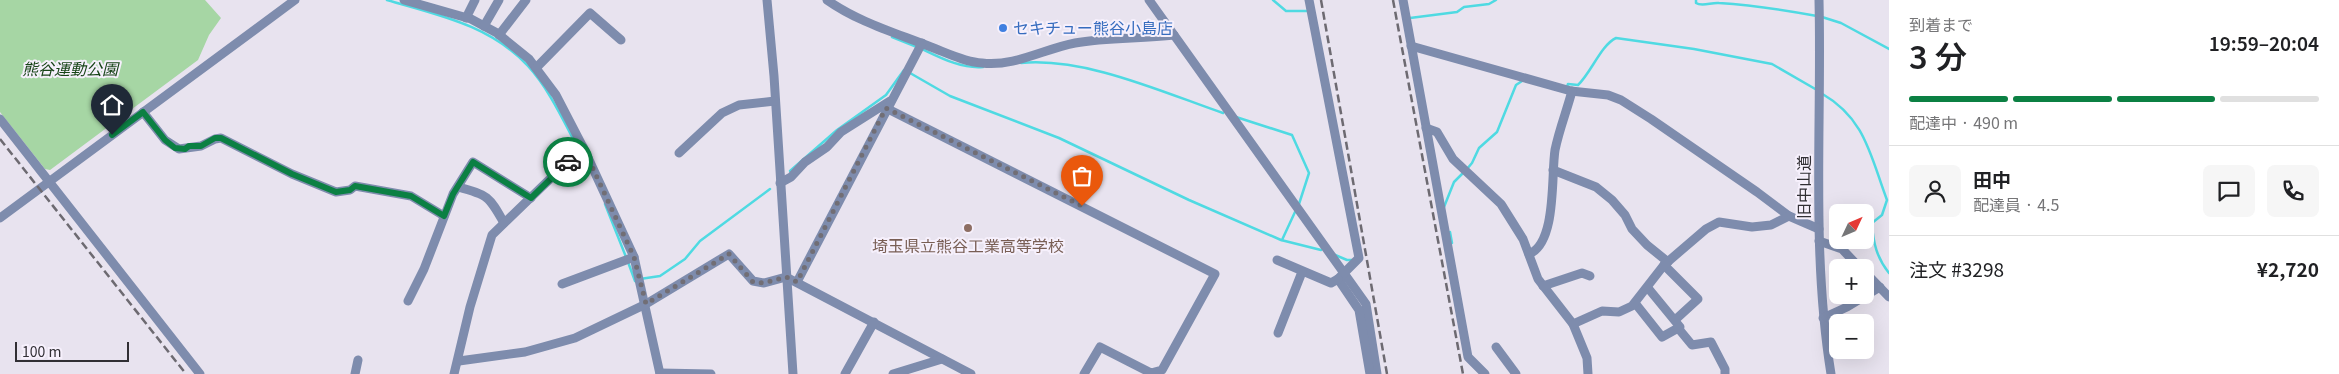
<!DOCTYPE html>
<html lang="ja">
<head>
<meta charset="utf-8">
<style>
  body { margin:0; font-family:Georgia,"Noto Sans JP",serif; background:#f6f6f6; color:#202124; height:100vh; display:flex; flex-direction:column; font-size:19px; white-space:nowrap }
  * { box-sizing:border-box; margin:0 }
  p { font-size:16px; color:#757577 }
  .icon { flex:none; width:28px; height:28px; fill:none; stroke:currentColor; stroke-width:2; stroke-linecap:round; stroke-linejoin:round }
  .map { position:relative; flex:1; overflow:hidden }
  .details { display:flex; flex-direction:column; background:#fff; width:450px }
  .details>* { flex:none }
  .needle { width:32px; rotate:46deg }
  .controls { position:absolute; left:1829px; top:204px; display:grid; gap:10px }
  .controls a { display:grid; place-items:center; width:45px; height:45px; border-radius:8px; background:#fff; box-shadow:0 5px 20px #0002; font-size:25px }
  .scale { position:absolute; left:15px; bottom:12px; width:114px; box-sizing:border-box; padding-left:5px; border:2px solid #312f34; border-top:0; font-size:14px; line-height:18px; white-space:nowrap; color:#312f34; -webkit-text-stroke:4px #f6f0fc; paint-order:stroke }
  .pin { position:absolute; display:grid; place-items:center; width:42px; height:42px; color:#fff; margin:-51px -21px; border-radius:50% 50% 50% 0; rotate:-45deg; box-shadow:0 0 5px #0007 }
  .pin .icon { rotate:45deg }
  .courier { position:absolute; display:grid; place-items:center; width:50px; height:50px; margin:-25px; border:4px solid #0b8043; border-radius:50%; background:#fff; color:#222; box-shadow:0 1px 6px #0007 }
  .overview em { font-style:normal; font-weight:600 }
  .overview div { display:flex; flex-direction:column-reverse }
  .overview { display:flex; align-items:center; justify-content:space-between; height:85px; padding:0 20px }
  h1 { font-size:32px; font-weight:600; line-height:38px }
  .bar { display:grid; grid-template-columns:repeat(4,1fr); gap:8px 5px; align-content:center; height:60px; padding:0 20px }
  .bar i { height:6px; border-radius:4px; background:#e0e0e0 }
  .bar .active { background:#0b8043 }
  .bar p { grid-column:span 4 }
  .line { display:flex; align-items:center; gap:12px; padding:0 20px; border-top:1px solid #e0e0e0 }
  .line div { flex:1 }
  .round { display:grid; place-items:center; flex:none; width:52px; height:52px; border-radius:8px; background:#f6f6f6 }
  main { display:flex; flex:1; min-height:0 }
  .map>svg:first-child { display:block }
  .green { fill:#a6d6a4 }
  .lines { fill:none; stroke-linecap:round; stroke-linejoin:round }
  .stream { stroke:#4fdae2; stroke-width:2.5 }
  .minor { stroke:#7e8cad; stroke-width:9 }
  .rail { stroke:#6d6a71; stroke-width:2.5; stroke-dasharray:8 4; stroke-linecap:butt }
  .done { stroke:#716e75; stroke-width:5; stroke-dasharray:0 9 }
  .route { stroke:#0b8043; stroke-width:6 }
  .shop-dot { fill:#3f7fe0; stroke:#f6f0fc; stroke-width:2 }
  .education-dot { fill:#8d6e63; stroke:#f6f0fc; stroke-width:2 }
  .labels { text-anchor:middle; stroke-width:4; stroke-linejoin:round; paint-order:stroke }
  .shop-label { font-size:16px; fill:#366cbe; stroke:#f6f0fc; text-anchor:start }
  .park-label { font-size:16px; font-style:italic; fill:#184518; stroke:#f6f0fc }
  .street-label { font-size:16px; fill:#312f34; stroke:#f6f0fc }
  .education-label { font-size:16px; fill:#785e54; stroke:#f6f0fc }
</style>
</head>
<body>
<main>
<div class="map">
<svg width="1889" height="374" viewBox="0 0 1889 374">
  <rect width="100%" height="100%" fill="#e8e3ef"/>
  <path class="green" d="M0 0H205L221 18 209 35 198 60 50 170 45 169 0 112Z"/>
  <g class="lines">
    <g class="stream">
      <path d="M387 0C438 15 490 25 528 66 549 89 563 120 578 148"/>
      <path d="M1273 0 1286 11H1309"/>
      <path d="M1696 0V3C1702 7 1712 2 1719 3 1752 5 1785 10 1817 16"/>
      <path d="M1822 17 1841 23 1889 49"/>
      <path d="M1410 18 1457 12 1464 7 1489 4 1496 0"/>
      <path d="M892 37 917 47"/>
      <path d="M922 49C941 58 962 69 983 67"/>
      <path d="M1021 63C1085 57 1162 92 1223 113"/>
      <path d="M910 73 950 96 1059 138 1189 200 1281 240 1321 250"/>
      <path d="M1567 87 1568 84 1578 85C1591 73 1601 45 1616 38L1694 49 1772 64 1817 90"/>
      <path d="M1821 93C1866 119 1870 155 1887 200L1882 215 1872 223C1873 243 1877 258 1889 273"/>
      <path d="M1236 117 1292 135 1309 173 1299 204"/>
      <path d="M1467 169 1472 163 1479 148 1497 132 1516 85 1522 81"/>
      <path d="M790 171 837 130 886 95 904 70"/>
      <path d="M605 204 626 257"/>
      <path d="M1444 207 1454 182 1463 173"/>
      <path d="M1282 240 1295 212"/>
      <path d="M1450 243H1452L1450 232"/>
      <path d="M1333 254 1347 260H1352"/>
      <path d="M628 262 635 281"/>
      <path d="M640 279 660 276 685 259 700 241 770 189"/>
    </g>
    <g class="minor">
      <path d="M404 0 471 19 497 33 529 59 556 95 583 147 634 257 660 374"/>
      <path d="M767 0 774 76 793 374"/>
      <path d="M827 0C858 22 896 33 931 47 947 53 965 62 982 63 1014 67 1044 49 1075 43 1108 37 1141 39 1174 35"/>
      <path d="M1149 0 1366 304 1377 374"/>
      <path d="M1309 0 1359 258 1338 279 1359 310 1370 374"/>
      <path d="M1403 0 1468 357 1485 374"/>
      <path d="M1819 0C1822 125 1811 250 1831 374"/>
      <path d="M466 18 475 0"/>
      <path d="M484 26 499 0"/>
      <path d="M499 35 526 0"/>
      <path d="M1411 46 1571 91 1608 95 1621 100 1651 119 1757 192 1789 216 1819 229"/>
      <path d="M536 68 590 13 621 40"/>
      <path d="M886 108 1215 274 1162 370 1151 373 1100 347 1084 374"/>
      <path d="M143 112 165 140 179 149 201 146 215 139 221 138 292 174 336 192 350 190 355 186 411 196 444 216"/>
      <path d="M0 119 200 374"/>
      <path d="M1426 128 1437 132 1453 159 1501 204 1523 239 1538 279 1573 324 1587 358 1588 374"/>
      <path d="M679 153 722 113 739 105 775 101"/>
      <path d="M1553 170 1596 187 1612 200 1625 215 1632 229 1647 245 1668 262"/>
      <path d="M780 183 791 177 805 162 827 147 841 132 890 101"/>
      <path d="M458 187C488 195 489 196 504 223"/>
      <path d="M0 218 295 0"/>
      <path d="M1819 241 1842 249 1860 268"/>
      <path d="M1529 254C1557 243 1551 175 1555 150 1559 130 1567 110 1572 91"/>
      <path d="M1277 260 1331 283 1338 279"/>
      <path d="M1664 265 1698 299 1675 320"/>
      <path d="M1865 272 1889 297"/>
      <path d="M797 282 922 43"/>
      <path d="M562 284 634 257"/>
      <path d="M1543 286 1582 273 1590 276"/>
      <path d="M408 301 424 269 453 194 473 162 531 198"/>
      <path d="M1635 303 1662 337 1680 327 1648 288"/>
      <path d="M1823 318 1847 307 1880 287"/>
      <path d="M1573 324 1602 311 1619 312 1632 306 1664 265 1706 229 1719 222 1752 227 1771 225 1789 216"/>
      <path d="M1678 328 1692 345 1711 342 1725 369V374"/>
      <path d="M1278 333 1302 272"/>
      <path d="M1496 347 1516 374"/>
      <path d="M459 361 525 352 575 338 646 304 729 254 753 281 764 283 786 277 971 374"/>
      <path d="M660 373 711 374"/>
      <path d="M355 374 358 360"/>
      <path d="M454 374 470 307 492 235 583 147"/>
      <path d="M845 374 874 322"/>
      <path d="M893 374 942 359"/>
    </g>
    <g class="rail">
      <path d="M1321 0 1387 374"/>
      <path d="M1393 0 1463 374"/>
      <path d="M0 139 186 374"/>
    </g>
  </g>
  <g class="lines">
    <path class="done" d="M568 162 583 147 634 257 646 304 729 254 753 282 764 283 786 277 797 282 886 108 1082 206"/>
    <path class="route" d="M112 135 143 112 165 140 175 148 185 149 189 146H201L215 138H221L292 174 336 192 350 190 355 186 411 196 444 216 453 194 473 162 531 198 568 162"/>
  </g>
  <circle class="shop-dot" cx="1003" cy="28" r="5"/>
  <circle class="education-dot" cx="968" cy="228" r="5"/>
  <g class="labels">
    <g class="shop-label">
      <text x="1013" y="34">セキチュー熊谷小島店</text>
    </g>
    <g class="park-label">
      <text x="70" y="75">熊谷運動公園</text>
    </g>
    <g class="street-label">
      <text transform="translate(1804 187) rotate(-90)" y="6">旧中山道</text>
    </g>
    <g class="education-label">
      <text x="968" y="252">埼玉県立熊谷工業高等学校</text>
    </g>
  </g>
</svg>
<div class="controls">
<a><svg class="needle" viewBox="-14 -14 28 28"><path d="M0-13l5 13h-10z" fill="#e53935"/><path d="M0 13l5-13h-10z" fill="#757577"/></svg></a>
<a>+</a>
<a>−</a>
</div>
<div class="scale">100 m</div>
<div class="pin" style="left:1082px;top:206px;background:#ea580c"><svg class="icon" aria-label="bag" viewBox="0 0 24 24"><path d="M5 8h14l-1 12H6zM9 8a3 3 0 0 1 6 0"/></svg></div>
<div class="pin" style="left:112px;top:135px;background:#1f2937"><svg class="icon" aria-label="home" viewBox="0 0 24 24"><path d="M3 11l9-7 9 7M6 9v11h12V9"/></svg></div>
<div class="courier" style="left:568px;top:162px"><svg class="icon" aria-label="car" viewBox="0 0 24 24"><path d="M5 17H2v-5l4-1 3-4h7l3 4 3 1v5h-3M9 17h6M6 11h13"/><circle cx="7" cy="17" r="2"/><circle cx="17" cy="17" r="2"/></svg></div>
</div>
<section class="details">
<div class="overview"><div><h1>3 分</h1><p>到着まで</p></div><em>19:59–20:04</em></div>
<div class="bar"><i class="active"></i><i class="active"></i><i class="active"></i><i></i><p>配達中 · 490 m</p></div>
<div class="line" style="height:90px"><a class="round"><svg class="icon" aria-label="person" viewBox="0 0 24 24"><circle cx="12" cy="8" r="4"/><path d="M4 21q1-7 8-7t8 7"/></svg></a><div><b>田中</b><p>配達員 · 4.5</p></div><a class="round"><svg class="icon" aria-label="chat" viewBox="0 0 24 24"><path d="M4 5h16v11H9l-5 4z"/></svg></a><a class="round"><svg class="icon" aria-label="phone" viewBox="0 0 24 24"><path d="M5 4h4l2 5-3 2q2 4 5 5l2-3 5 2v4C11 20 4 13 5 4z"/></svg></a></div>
<div class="line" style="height:65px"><div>注文 #3298</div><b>¥2,720</b></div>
</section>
</main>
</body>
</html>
